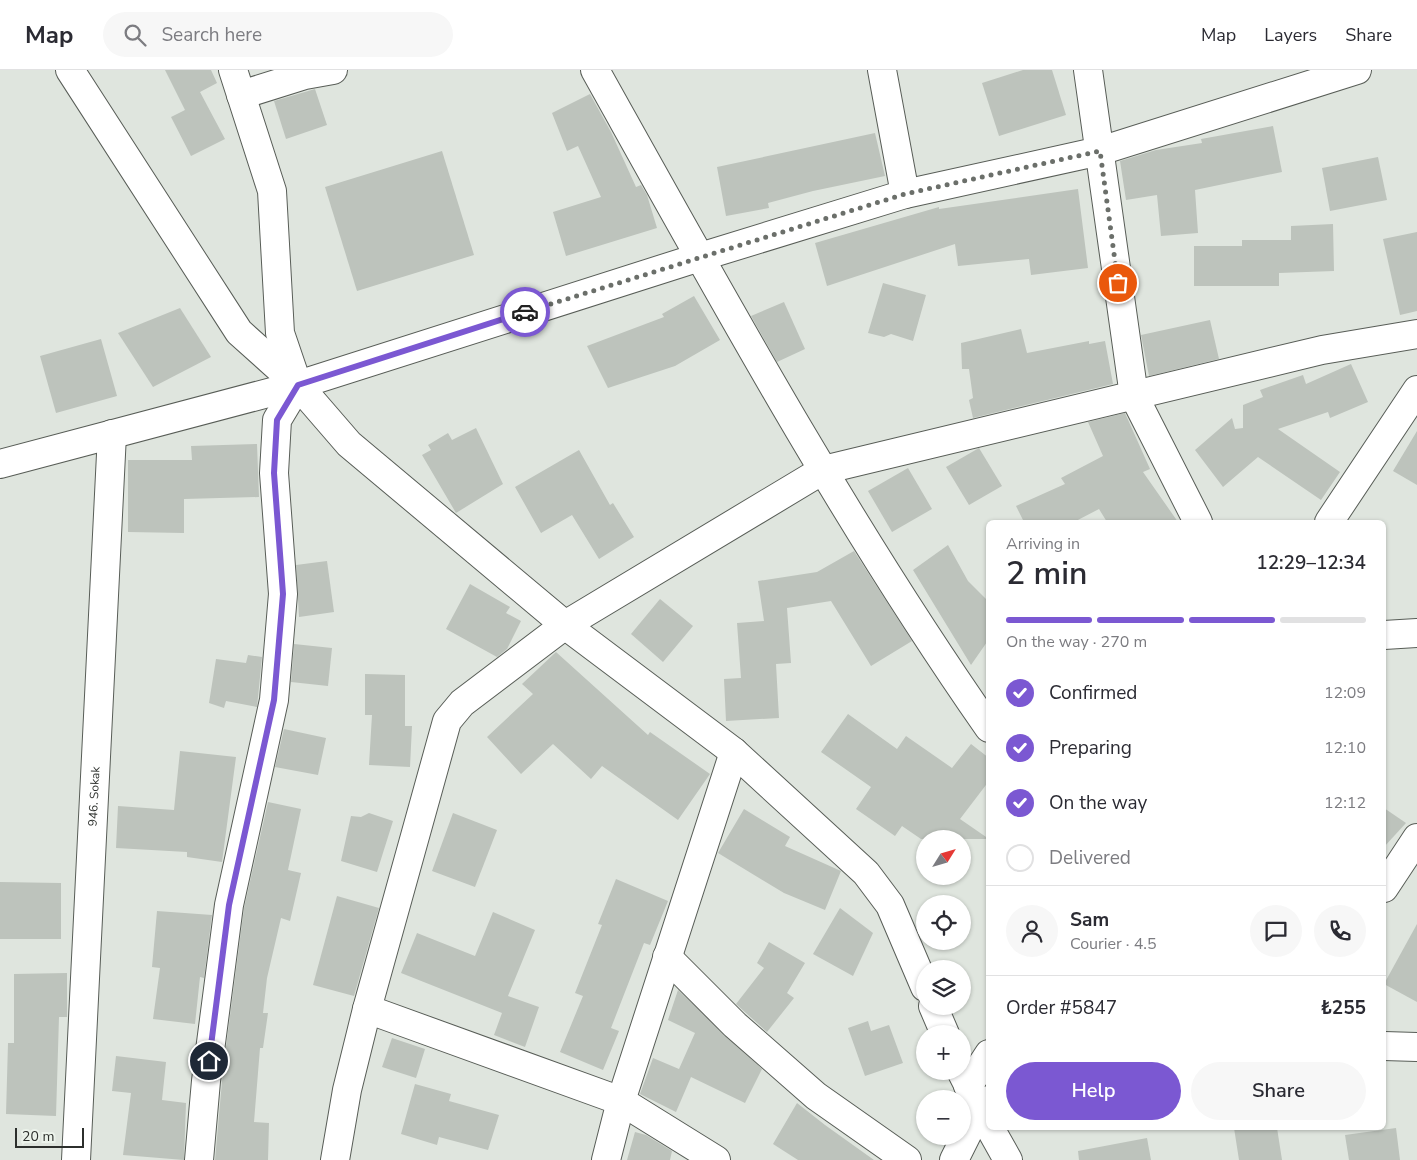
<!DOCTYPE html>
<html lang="en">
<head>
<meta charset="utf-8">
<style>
  body { margin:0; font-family:"Nunito Sans",sans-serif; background:#f7f7f7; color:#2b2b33; height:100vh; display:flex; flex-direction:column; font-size:19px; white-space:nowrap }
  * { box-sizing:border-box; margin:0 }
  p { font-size:16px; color:#7c7c81 }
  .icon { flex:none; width:28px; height:28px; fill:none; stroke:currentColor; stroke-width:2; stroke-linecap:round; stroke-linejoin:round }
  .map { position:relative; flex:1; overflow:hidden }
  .side { position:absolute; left:986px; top:450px; width:400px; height:610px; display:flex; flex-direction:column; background:#fff; border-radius:8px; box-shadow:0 1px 4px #0004 }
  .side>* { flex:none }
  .needle { width:32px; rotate:53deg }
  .tools { position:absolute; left:916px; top:760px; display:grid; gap:10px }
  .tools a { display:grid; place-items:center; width:55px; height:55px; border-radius:50%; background:#fff; box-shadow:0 1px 4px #0004; font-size:25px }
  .scale { position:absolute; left:15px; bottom:12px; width:69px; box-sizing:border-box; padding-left:5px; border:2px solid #2c2f2c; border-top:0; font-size:14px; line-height:18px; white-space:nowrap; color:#2c2f2c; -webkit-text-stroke:4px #ecf3eb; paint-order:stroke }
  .pin { position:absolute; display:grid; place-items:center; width:42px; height:42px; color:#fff; margin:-21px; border:2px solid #fff; border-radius:50%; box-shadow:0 1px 5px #0007 }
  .courier { position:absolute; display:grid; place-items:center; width:50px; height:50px; margin:-25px; border:4px solid #7b58d2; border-radius:50%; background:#fff; color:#222; box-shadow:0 1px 6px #0007 }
  .overview em { font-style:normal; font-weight:600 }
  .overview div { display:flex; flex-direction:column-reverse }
  .overview { display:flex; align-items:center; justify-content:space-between; height:85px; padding:0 20px }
  h1 { font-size:32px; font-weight:600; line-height:38px }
  .bar { display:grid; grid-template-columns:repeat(4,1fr); gap:8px 5px; align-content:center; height:60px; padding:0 20px }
  .bar i { height:6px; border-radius:4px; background:#e1e1e2 }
  .bar .active { background:#7b58d2 }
  .bar p { grid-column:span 4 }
  .line { display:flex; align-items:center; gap:12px; padding:0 20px; border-top:1px solid #e1e1e2 }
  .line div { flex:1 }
  .round { display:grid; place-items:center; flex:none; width:52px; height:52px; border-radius:26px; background:#f7f7f7 }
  ol { padding:0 20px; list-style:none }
  li { display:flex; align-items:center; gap:15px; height:55px }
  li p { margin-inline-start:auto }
  li .icon { padding:5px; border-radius:50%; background:#7b58d2; color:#fff; stroke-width:4 }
  li:last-child { color:#7c7c81 }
  li i { width:28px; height:28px; border:2px solid #e1e1e2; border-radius:50% }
  .cta { display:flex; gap:10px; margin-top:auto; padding:10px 20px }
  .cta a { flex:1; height:58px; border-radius:30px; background:#7b58d2; color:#fff; font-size:20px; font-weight:600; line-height:58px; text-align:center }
  .cta a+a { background:#f7f7f7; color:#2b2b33 }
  header { display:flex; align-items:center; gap:30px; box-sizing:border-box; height:70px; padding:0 25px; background:#fff; border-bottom:1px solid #e1e1e2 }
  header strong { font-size:24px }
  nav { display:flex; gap:28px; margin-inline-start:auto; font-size:18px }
  .search { width:350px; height:45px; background:#f7f7f7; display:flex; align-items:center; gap:12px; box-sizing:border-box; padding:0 18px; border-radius:28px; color:#7c7c81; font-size:19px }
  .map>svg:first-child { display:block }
  .building { fill:#bdc3bc }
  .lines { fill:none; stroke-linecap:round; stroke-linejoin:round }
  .minor-casing { stroke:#585d57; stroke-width:30 }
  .minor { stroke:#fff; stroke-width:28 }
  .done { stroke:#6b6f6a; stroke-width:5; stroke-dasharray:0 9 }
  .route { stroke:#7b58d2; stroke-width:6 }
  .labels { text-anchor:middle; stroke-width:4.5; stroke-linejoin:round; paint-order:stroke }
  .street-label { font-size:12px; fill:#2c2f2c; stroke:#ecf3eb }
</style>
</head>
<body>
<header>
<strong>Map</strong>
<div class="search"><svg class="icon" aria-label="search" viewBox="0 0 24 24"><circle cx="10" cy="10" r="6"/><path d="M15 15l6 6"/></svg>Search here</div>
<nav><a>Map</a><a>Layers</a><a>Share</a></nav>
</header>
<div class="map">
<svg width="1417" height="1090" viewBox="0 0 1417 1090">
  <rect width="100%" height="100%" fill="#dfe5de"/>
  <g class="building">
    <path d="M165 0H211L217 13 200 22 225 69 191 86 171 47 185 40Z"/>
    <path d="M1023 0H1052L1066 45 999 66 982 13Z"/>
    <path d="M315 19 327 55 286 69 274 31Z"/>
    <path d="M590 24 611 62 636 117 641 115 647 125 657 158 566 186 553 142 601 127 578 76 567 81 552 43Z"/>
    <path d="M1273 56 1282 102 1195 120 1198 163 1161 166 1157 125 1126 130 1120 91 1156 80 1202 73 1201 69Z"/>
    <path d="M875 63 885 106 813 121 768 133 769 138 726 146 717 97Z"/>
    <path d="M442 81 474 185 357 221 325 117Z"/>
    <path d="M1378 87 1387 130 1330 141 1322 98Z"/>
    <path d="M1078 119 1088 198 1031 205 1029 189 958 196 955 174 827 216 815 173 939 137V139Z"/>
    <path d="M1333 154 1334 201 1279 203V216H1194V176H1242V170H1291V156Z"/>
    <path d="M1417 162V241L1400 245 1383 169Z"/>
    <path d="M883 213 926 225 913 271 891 264 884 267 868 263Z"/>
    <path d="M694 226 720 270 675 296 608 318 587 276 664 247 662 244Z"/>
    <path d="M784 232 805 279 777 292 751 246Z"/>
    <path d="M180 238 211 287 153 317 118 263Z"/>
    <path d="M1210 250 1219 289 1149 306 1141 265Z"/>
    <path d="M1021 259 1027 283 1089 271V274L1105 271 1113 314 973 348 969 330 973 328 969 299H962L961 273Z"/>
    <path d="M101 269 117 326 56 343 40 286Z"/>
    <path d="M1351 294 1368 332 1330 348 1328 342 1278 359 1340 402 1321 430 1258 387 1223 417 1195 380 1232 348 1235 359 1243 358V335L1263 327 1260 320 1303 305 1306 314Z"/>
    <path d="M1125 343 1150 399 1143 402 1178 452H1107L1099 439 1074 452H1024L1016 436 1065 414 1061 408 1103 386 1088 352Z"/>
    <path d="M476 358 503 414 456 443 422 385 431 380 428 375 448 363 452 370Z"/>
    <path d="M1417 361V415L1393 401Z"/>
    <path d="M257 374 259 427 184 429V463L128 462V390H192L191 376Z"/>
    <path d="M979 378 1002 416 969 435 946 397Z"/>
    <path d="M579 380 610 435 613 433 634 467 599 489 572 445 541 463 515 417Z"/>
    <path d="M908 398 932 439 892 462 868 421Z"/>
    <path d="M948 475 968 511 989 532 987 572 971 595 913 500Z"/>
    <path d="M854 481 912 571 871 596 831 531 787 538 791 593 776 594 779 648 726 651 724 609 741 608 737 553 764 551 758 511 817 502Z"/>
    <path d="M327 491 334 542 299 547 296 495Z"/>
    <path d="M470 514 510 537 506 543 521 551 507 579 497 587 446 559Z"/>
    <path d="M660 529 693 556 663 592 631 564Z"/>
    <path d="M294 574 332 578 328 616 291 612Z"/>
    <path d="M556 582 648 665 650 662 710 704 678 750 602 696 591 709 553 674 521 704 487 667 533 624 522 614Z"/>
    <path d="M248 585 262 587 257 637 226 631 224 638 209 633 216 589 246 593Z"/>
    <path d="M365 604 405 605V656H412L410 697 369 695 372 645H365Z"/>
    <path d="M848 644 897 679 906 666 952 698 971 674 989 688V711L960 749 989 769H921L902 756 895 766 856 739 871 717 821 682Z"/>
    <path d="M284 659 326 668 318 705 275 697Z"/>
    <path d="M180 681 236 687 222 792 187 787V782L116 778 118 736 174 740Z"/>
    <path d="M268 732 301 739 288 800 301 803 290 851 281 848 267 908 263 943H268L263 978H260L254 1052 269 1053 268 1090H215L223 1000 244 838Z"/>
    <path d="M1384 738 1406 753 1384 777Z"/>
    <path d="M744 739 790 767 785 776 841 801 825 840 784 823 718 783Z"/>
    <path d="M369 743 393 751 377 802 341 791 351 746 361 747Z"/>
    <path d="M453 743 497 760 475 817 432 801Z"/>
    <path d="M616 809 668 831 650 875 644 873 611 958 619 961 603 1000 560 982 583 926 575 923 602 855 598 854Z"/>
    <path d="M0 812 61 813V869H0Z"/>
    <path d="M337 826 379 838 354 926 313 915Z"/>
    <path d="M840 838 873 863 853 906 813 884Z"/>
    <path d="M157 841 212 845 204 908 200 907 195 954 153 949 160 898 152 897Z"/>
    <path d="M493 842 535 860 508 926 539 937 525 977 494 965 502 943 401 903 417 863 475 886Z"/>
    <path d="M1417 854V932L1384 914Z"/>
    <path d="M769 872 805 893 787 923 794 928 767 962 736 934 764 898 757 893Z"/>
    <path d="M67 903V947H59L56 1046 6 1044 8 973H14V904Z"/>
    <path d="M678 920 762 999 745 1033 691 1007 676 1042 640 1024 653 988 679 999 695 963 668 950Z"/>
    <path d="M868 951 871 961 889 955 903 993 865 1006 848 958Z"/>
    <path d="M392 968 425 979 416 1008 382 997Z"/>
    <path d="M116 986 166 992 162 1030 186 1033 184 1090 123 1085 131 1023 112 1021Z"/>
    <path d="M415 1014 451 1024 449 1031 499 1045 488 1080 439 1067 437 1075 401 1064Z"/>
    <path d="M797 1033 825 1055 874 1090H798L773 1074Z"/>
    <path d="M1234 1058H1277L1282 1090H1239Z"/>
    <path d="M1396 1058 1400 1090H1349L1345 1065Z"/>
    <path d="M635 1062 646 1065 672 1081 670 1090H627Z"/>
    <path d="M1147 1068 1151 1090H1079L1078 1081Z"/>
  </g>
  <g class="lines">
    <g class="minor-casing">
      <g id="minor">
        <path d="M70 0 239 262 298 315 349 374 565 555 734 682 866 803 890 835 925 917"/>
        <path d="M233 0 272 121 280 263 297 313"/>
        <path d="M595 0C719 222 843 449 989 658"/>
        <path d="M882 0 905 124"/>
        <path d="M1088 0 1134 326 1198 452"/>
        <path d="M241 25 305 5 333 0"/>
        <path d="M0 394 298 315 700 187 905 124 1100 81 1357 0"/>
        <path d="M1329 452 1417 320"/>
        <path d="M1384 565 1417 563"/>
        <path d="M1384 818 1417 768"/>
        <path d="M667 887 735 955 816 1026 907 1090"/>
        <path d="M933 936 945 964"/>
        <path d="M367 939 621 1031 716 1090"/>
        <path d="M1384 976 1417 977"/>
        <path d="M961 1001 988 1054"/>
        <path d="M968 1016 989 984"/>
        <path d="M990 1058 1008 1090"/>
        <path id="s1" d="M76 1090 112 364"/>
        <path d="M199 1090 206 1011 229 835 274 630 283 524 274 403 277 350 298 315"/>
        <path d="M335 1090 347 1020 367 939 447 651 462 633 565 555 823 400 1322 280 1417 264"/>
        <path d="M606 1090 621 1031 734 682"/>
        <path d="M954 1090 980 1038 989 1030"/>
      </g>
    </g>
    <use href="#minor" class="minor"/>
  </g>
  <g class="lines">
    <path class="done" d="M525 242 905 124 1100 81 1118 213"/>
    <path class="route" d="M209 991 229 835 274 630 283 524 274 403 277 350 298 315 525 242"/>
  </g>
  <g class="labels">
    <g class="street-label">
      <text dy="4" stroke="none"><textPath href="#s1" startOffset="364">946. Sokak</textPath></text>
    </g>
  </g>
</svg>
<div class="tools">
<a><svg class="needle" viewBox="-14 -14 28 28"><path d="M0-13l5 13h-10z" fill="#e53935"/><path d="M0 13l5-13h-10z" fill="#7c7c81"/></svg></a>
<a><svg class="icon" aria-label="locate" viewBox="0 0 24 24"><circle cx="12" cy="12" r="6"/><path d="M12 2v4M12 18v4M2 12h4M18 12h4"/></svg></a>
<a><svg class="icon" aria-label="layers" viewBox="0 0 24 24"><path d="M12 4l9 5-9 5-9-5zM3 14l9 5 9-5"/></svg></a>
<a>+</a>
<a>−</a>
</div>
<div class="scale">20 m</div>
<div class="pin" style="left:1118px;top:213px;background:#ea580c"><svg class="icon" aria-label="bag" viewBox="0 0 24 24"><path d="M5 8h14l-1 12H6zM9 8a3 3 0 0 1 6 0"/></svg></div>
<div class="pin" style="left:209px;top:991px;background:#1f2937"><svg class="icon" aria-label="home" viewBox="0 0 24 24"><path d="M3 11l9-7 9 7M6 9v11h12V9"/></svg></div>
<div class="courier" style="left:525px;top:242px"><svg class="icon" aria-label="car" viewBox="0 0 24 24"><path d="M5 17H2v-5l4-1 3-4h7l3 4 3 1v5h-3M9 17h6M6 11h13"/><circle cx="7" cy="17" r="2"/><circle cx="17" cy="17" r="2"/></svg></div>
<section class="side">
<div class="overview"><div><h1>2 min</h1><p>Arriving in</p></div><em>12:29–12:34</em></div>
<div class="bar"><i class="active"></i><i class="active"></i><i class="active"></i><i></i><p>On the way · 270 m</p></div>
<ol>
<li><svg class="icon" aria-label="check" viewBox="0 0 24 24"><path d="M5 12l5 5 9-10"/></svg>Confirmed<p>12:09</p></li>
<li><svg class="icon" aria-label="check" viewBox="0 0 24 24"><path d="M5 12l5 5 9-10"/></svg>Preparing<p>12:10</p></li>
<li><svg class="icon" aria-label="check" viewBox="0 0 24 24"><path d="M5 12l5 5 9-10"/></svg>On the way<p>12:12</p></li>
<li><i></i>Delivered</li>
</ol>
<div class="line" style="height:90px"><a class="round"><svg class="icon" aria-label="person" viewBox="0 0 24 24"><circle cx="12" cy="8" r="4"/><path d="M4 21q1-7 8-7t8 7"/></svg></a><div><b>Sam</b><p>Courier · 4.5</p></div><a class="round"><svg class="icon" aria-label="chat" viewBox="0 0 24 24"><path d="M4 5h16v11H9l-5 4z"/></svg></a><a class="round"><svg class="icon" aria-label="phone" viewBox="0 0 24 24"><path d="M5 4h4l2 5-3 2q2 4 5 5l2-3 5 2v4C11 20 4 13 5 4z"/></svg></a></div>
<div class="line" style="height:65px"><div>Order #5847</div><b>₺255</b></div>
<div class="cta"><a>Help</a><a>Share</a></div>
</section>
</div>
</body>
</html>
